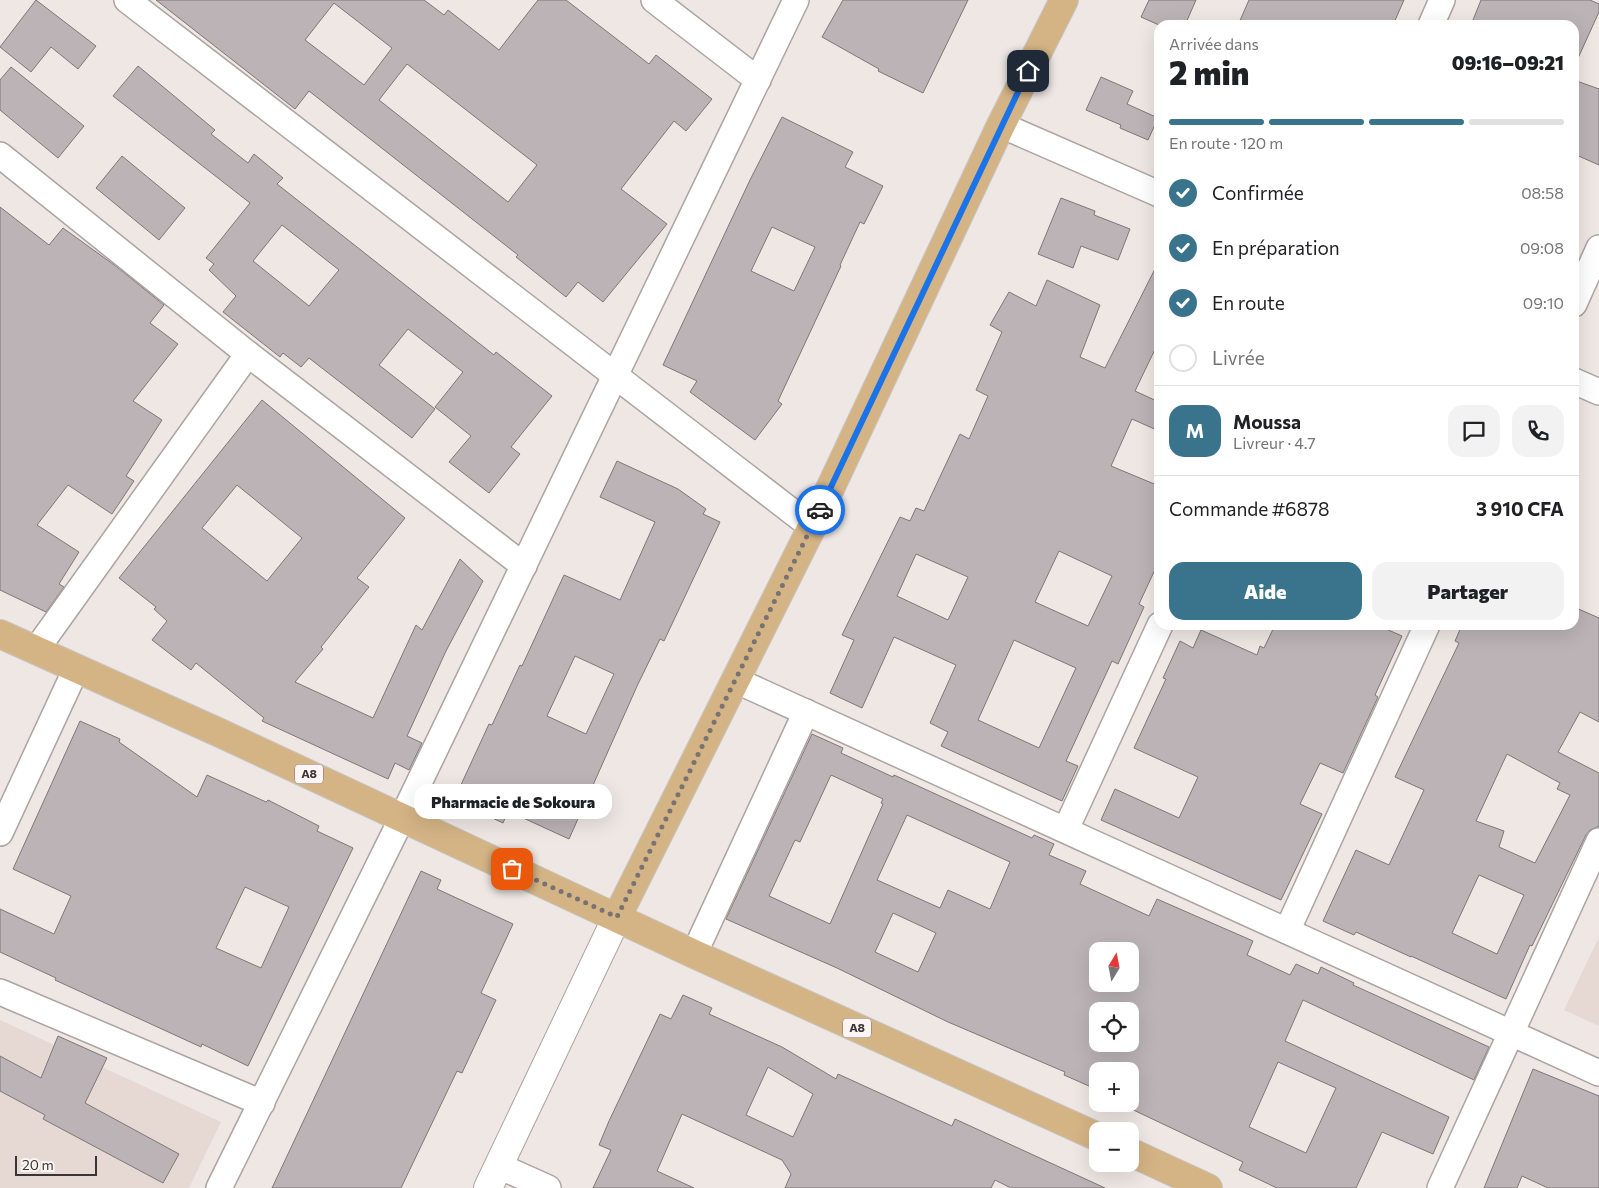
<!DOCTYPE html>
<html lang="fr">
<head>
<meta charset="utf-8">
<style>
  body { margin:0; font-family:Commissioner,sans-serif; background:#f2f2f2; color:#202124; height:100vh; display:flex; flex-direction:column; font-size:19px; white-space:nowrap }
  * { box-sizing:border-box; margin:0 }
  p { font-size:16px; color:#757577 }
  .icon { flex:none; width:28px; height:28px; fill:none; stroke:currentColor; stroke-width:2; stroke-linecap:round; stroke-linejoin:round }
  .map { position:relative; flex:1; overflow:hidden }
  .panel { position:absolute; left:1154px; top:20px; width:425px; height:610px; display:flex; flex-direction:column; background:#fff; border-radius:15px; box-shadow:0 5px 20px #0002 }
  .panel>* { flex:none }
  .needle { width:32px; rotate:10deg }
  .controls { position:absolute; left:1089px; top:942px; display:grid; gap:10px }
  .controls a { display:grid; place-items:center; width:50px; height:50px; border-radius:10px; background:#fff; box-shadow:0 5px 20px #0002; font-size:25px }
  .scale { position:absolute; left:15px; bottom:12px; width:82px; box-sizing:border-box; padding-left:5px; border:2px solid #383534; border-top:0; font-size:14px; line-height:18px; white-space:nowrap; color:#383534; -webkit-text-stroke:4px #fbf4f2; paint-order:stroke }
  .pin { position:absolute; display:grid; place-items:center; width:42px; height:42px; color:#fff; margin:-21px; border-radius:10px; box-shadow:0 2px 8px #0006 }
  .courier { position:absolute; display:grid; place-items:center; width:50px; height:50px; margin:-25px; border:4px solid #1a73e8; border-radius:50%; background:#fff; color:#222; box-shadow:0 1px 6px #0007 }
  .bubble { position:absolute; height:35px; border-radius:15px; background:#fff; box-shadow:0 5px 20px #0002; font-size:16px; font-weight:800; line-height:35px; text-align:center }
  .head em { font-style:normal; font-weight:800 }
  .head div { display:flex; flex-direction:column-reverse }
  .head { display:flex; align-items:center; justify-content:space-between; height:85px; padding:0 15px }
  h1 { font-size:32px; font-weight:800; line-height:38px }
  .bar { display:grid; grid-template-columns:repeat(4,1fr); gap:8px 5px; align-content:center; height:60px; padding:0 15px }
  .bar i { height:6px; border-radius:4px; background:#e0e0e0 }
  .bar .selected { background:#39748c }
  .bar p { grid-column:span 4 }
  .line { display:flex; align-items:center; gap:12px; padding:0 15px; border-top:1px solid #e0e0e0 }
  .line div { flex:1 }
  .round { display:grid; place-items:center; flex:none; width:52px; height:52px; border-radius:15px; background:#f2f2f2 }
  ol { padding:0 15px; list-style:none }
  li { display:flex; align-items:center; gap:15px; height:55px }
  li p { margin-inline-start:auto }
  li .icon { padding:5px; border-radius:50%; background:#39748c; color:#fff; stroke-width:4 }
  li:last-child { color:#757577 }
  li i { width:28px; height:28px; border:2px solid #e0e0e0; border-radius:50% }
  .action { display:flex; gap:10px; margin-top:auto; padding:10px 15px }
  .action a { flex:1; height:58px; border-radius:15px; background:#39748c; color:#fff; font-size:20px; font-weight:800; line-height:58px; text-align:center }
  .action a+a { background:#f2f2f2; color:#202124 }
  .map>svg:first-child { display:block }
  .built { fill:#e6d8d3 }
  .building { fill:#bbb3b5; stroke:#7e7778; fill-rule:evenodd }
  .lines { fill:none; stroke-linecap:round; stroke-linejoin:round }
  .street-casing { stroke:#aba4a2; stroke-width:28 }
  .secondary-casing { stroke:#aba4a2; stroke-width:30 }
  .primary-casing { stroke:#c7c6c6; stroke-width:30 }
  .street { stroke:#fff; stroke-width:25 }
  .secondary { stroke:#fff; stroke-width:28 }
  .primary { stroke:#d4b485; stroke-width:28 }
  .done { stroke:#787372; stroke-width:5; stroke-dasharray:0 9 }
  .route { stroke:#1a73e8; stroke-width:6 }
  .labels { text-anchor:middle; stroke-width:5; stroke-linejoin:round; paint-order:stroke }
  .shield { fill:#fbf4f2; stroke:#726e6d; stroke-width:1 }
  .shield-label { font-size:12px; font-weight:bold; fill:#383534 }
</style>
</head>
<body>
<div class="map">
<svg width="1599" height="1188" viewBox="0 0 1599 1188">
  <rect width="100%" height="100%" fill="#eee7e4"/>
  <g class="built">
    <path d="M1599 937V1026L1564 1010Z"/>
    <path d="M0 1020 221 1122 189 1188H0Z"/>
  </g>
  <g class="building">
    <path d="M36 0 96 46 78 69 51 47 31 72 0 47Z"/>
    <path d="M156 0H424L444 15 448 10 499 50 538 0H566L649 64 656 55 712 99 686 131 674 121 621 189 667 224 603 302 578 282 566 297 516 257 518 255 309 91 295 109ZM334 3 392 48 364 85 305 40ZM407 64 537 165 508 202 379 100Z"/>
    <path d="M843 0H968L923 93 878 71 879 69 822 37Z"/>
    <path d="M1149 0H1196L1185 25H1159L1141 17Z"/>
    <path d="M1249 0H1404L1393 25H1238Z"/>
    <path d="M1481 0H1590L1599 4V12L1574 67V25H1471Z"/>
    <path d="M138 66 215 130 211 134 248 163 254 154 283 178 277 184 494 355 496 352 552 396 511 447 520 454 489 493 449 462 471 436 435 407 463 372 408 329 379 365 435 409 412 438 309 358 301 367 283 353 280 357 223 312 236 296 209 270 214 264 206 258 250 203 113 96ZM282 225 339 270 309 306 253 261Z"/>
    <path d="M11 67 84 126 58 158 0 110V80Z"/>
    <path d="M1101 77 1133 91 1127 104 1158 118 1148 140 1120 128 1121 125 1086 110Z"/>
    <path d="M1574 80 1599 89V165L1574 154Z"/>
    <path d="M782 117 853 152 845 167 883 186 864 224 860 222 840 265 841 266 778 401 782 404 755 440 690 392 697 381 663 365 750 180ZM772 227 815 247 794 291 751 271Z"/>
    <path d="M122 156 185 208 159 240 96 188Z"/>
    <path d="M1061 198 1095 211 1094 215 1130 229 1118 260 1081 246 1073 268 1038 254Z"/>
    <path d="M0 207 49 245 63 228 117 267 164 305 150 323 178 344 133 401 162 420 126 476 134 481 112 514 68 485 37 525 79 552 59 584 64 587 46 612 0 590Z"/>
    <path d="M1159 261V341L1135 391 1159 402V431L1132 419 1111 466 1159 486V561L1139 604 1144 607 1118 664 1112 661 1066 761 1078 766 1062 801 941 746 948 732 930 723 956 665 894 637 862 708 830 693 854 640 842 635 900 517 910 521 916 508 924 511 960 434 969 439 988 396 976 390 1002 332 990 325 1009 292 1036 306 1047 280 1100 305 1080 357 1105 368ZM1059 551 1112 576 1088 626 1035 602ZM916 554 968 577 948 620 897 596ZM1014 640 1076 668 1039 748 978 720Z"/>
    <path d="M262 400 405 518 357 578 369 587 321 647 323 649 295 682 373 718 416 625 422 630 460 559 483 581 446 651 408 734 407 736 422 743 409 770 395 763 388 779 262 721 264 718 196 663 191 670 152 640 167 621 154 609 156 607 119 578ZM237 485 302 538 267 581 202 528Z"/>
    <path d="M617 461 678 489 706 509 703 514 720 522 664 641 660 639 638 684 569 839 508 811 503 823 454 800 489 724 492 725 520 665 522 666 564 575 620 600 655 522 600 497ZM575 656 614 674 586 734 547 716Z"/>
    <path d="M1574 607 1599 618V722L1580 712 1558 752 1599 773V826L1590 830 1586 835 1532 946 1530 945 1506 999 1411 956V957L1356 932 1354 935 1323 921 1356 850 1389 865 1424 790 1395 777 1459 643 1455 641 1462 625H1574ZM1507 754 1560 783 1557 789 1570 795 1535 863 1499 847 1504 831 1476 821ZM1479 875 1524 895 1497 954 1452 933Z"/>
    <path d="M1275 625H1377L1402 636 1375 695 1378 697 1343 773 1320 763 1300 804 1322 814 1281 900 1101 820 1115 789 1179 818 1198 777 1134 748 1166 679 1163 678 1180 641 1193 648 1201 630 1257 655 1260 646 1264 648Z"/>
    <path d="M80 721 120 739 119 742 197 797 207 775 266 802 268 800 319 826 317 831 353 848 248 1066 202 1044 201 1047 55 980 56 978 0 952V909L54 934 71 896 13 869ZM245 887 289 907 261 968 216 948Z"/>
    <path d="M812 734 843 748 841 753 893 777 894 775 1032 838 1034 835 1054 844 1049 855 1086 871 1080 884 1149 916 1157 899 1253 941 1247 955 1290 975 1296 964 1318 974 1321 967 1354 983 1353 985 1489 1047 1474 1080 1303 1000 1285 1041 1449 1117 1433 1154 1382 1132 1356 1188H1277L1239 1170 1243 1162 1125 1106 1130 1104V1071H1098V1090L1064 1075 1065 1072 948 1022 837 968 726 919ZM831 775 883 799 881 803 883 804 830 924 769 896 795 840 800 842ZM907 815 1010 862 990 909 948 890 940 908 877 880ZM893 913 936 933 918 972 875 952ZM1098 951H1130V984H1098ZM1098 1011H1130V1044H1098ZM1278 1062 1336 1088 1306 1153 1249 1127Z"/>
    <path d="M421 871 441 880 437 889 513 924 481 993 496 1000 462 1073 457 1071 401 1188H272Z"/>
    <path d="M683 995 712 1008 709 1014 782 1047 836 1079 838 1074 952 1126 955 1119 1105 1188H1011L995 1180 991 1188H785L791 1174 782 1160 682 1114 657 1171 694 1188H593L611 1150 599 1145 609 1121 660 1014 671 1019ZM768 1067 813 1094 793 1137 746 1115Z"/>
    <path d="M58 1036 107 1058 85 1103 179 1154 163 1183 43 1119 45 1115 0 1091V1056L41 1078Z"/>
    <path d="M1533 1069 1599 1096V1188H1548L1522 1176 1517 1188H1484Z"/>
  </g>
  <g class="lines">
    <g class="street-casing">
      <g id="street">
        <path d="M127 0 812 527"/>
        <path d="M654 0 758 80"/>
        <path d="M1431 25 1442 0"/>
        <path d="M1001 125 1159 194"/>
        <path d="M0 155 248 354 524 566"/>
        <path d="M1574 304 1599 248"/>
        <path d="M1574 381 1599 392"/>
        <path d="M36 650 248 354"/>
        <path d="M735 680 1599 1073"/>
        <path d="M1066 829 1160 625"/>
        <path d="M0 833 76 669"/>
        <path d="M1287 931 1427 625"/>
        <path d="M694 954 806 712"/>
        <path d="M0 992 262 1103"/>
        <path d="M499 1166 548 1188"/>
        <path d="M219 1188 402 818 796 0"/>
        <path d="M1440 1188 1599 841"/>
      </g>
    </g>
    <g class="secondary-casing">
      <path id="secondary" d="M488 1188 617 917"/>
    </g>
    <g class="primary-casing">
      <g id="primary">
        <path d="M0 634 220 733 694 954 1098 1137"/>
        <path d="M617 917 812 527 1001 125 1064 0"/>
        <path d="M1130 1152 1208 1188"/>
      </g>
    </g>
    <use href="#street" class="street"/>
    <use href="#secondary" class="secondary"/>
    <use href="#primary" class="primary"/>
  </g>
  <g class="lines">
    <path class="done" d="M512 869 617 917 820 510"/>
    <path class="route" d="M820 510 1028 71"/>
  </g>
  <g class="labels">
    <g class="shield">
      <rect x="295" y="764.5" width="28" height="19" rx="4"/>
      <rect x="843" y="1018.5" width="28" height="19" rx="4"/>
    </g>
    <g class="shield-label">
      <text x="309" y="778">A8</text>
      <text x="857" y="1032">A8</text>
    </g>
  </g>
</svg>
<div class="controls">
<a><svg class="needle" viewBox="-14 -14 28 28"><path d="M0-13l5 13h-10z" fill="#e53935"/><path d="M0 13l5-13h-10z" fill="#757577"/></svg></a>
<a><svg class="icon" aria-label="locate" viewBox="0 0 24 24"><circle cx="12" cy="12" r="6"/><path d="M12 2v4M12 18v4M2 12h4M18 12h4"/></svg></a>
<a>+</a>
<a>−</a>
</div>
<div class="scale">20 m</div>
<div class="pin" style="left:512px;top:869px;background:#ea580c"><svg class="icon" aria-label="bag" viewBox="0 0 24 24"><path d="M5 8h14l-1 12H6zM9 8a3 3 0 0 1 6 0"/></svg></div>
<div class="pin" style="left:1028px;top:71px;background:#1f2937"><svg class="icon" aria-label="home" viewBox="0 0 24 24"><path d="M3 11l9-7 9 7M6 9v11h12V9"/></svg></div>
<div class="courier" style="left:820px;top:510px"><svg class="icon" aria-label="car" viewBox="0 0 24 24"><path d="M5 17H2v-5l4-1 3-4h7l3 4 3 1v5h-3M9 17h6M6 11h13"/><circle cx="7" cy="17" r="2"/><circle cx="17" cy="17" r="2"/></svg></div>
<div class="bubble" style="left:414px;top:784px;width:198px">Pharmacie de Sokoura</div>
<section class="panel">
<div class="head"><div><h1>2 min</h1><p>Arrivée dans</p></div><em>09:16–09:21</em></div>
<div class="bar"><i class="selected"></i><i class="selected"></i><i class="selected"></i><i></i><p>En route · 120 m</p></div>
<ol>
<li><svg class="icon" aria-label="check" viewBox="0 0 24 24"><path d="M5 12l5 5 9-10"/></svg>Confirmée<p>08:58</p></li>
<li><svg class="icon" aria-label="check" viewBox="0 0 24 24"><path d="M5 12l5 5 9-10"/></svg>En préparation<p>09:08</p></li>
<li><svg class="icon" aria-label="check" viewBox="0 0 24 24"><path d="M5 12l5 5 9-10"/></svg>En route<p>09:10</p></li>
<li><i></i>Livrée</li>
</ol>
<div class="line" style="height:90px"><b class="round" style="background:#39748c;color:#fff">M</b><div><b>Moussa</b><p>Livreur · 4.7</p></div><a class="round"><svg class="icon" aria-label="chat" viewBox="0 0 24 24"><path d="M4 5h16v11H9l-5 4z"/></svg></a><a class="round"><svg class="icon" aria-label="phone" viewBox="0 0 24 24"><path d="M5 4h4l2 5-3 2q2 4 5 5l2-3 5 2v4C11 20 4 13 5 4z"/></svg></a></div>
<div class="line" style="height:65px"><div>Commande #6878</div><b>3 910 CFA</b></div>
<div class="action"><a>Aide</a><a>Partager</a></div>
</section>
</div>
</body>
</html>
